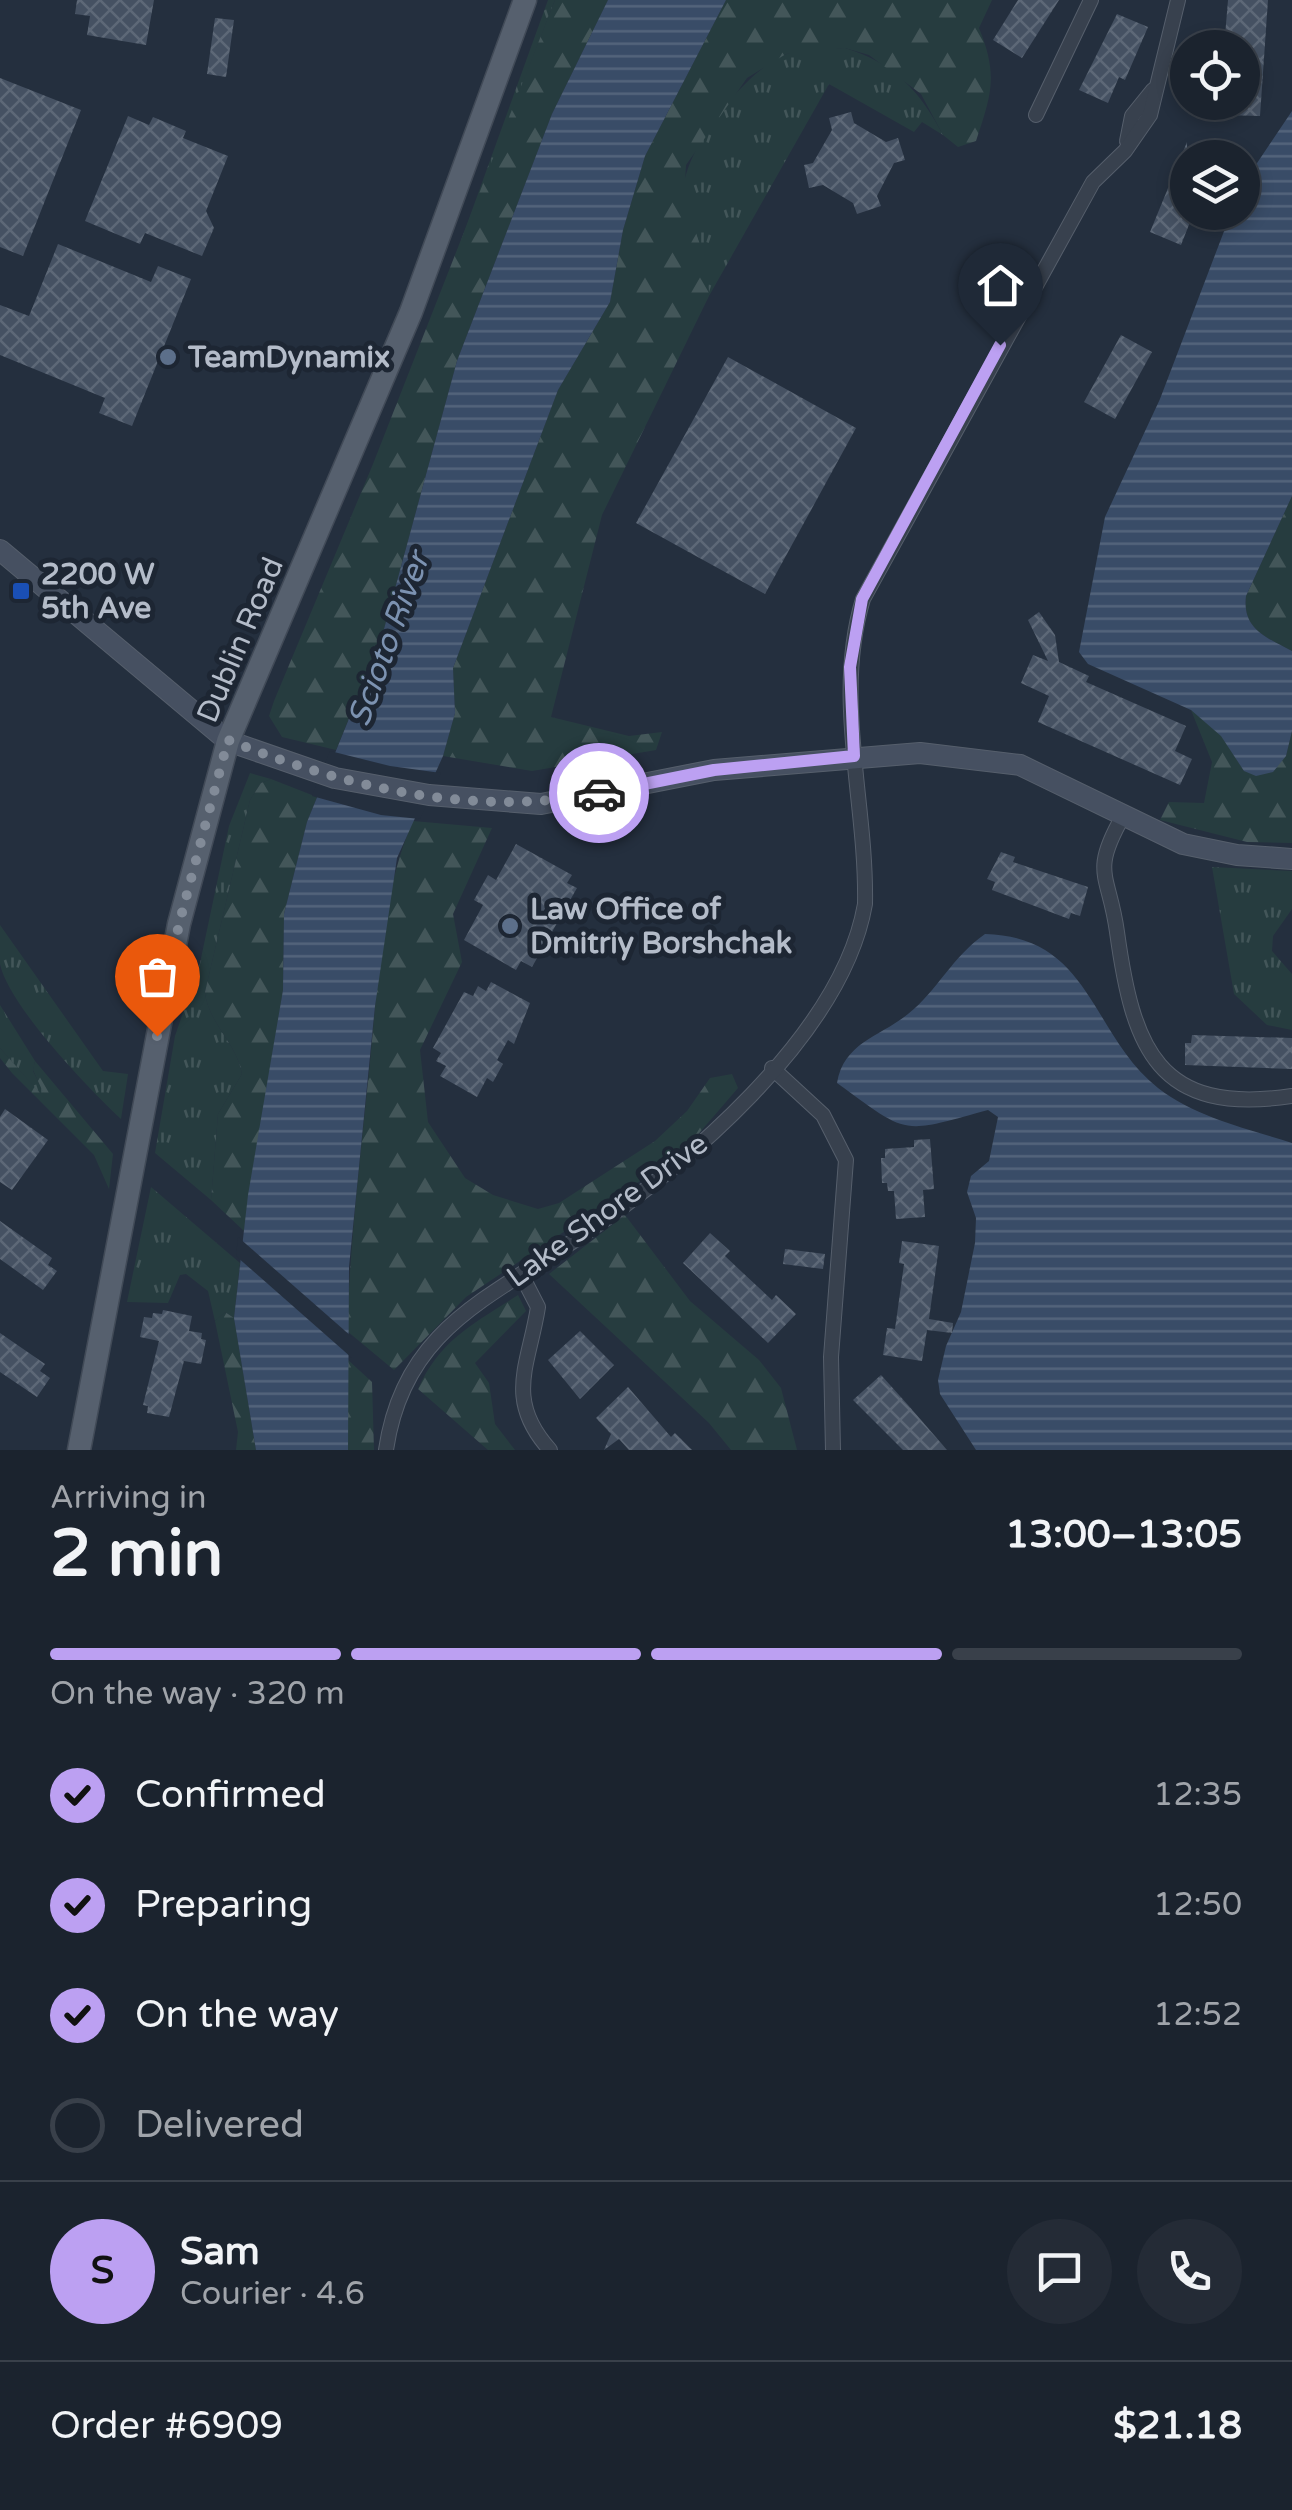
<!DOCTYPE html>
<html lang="en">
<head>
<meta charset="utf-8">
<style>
  body { margin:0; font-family:"Varela Round",sans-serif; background:#242b36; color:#f1f3f6; height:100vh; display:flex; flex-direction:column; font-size:38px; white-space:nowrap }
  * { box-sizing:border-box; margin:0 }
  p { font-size:32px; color:#a0a4aa }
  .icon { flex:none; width:55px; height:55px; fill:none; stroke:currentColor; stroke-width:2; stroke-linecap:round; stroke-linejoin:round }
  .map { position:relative; height:1450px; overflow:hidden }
  .sheet { display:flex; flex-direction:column; background:#1b232e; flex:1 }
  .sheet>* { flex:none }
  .tools { position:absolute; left:1170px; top:30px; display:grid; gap:20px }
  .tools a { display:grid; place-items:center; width:90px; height:90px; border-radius:50%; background:#1b232e; box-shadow:0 5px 15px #0003,0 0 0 2px #39404a; font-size:50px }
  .pin { position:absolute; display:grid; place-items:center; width:85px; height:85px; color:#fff; margin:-102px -42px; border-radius:50% 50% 50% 0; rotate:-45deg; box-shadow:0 0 10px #0007 }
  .pin .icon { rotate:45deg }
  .courier { position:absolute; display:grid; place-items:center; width:100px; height:100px; margin:-50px; border:8px solid #bca0f2; border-radius:50%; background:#fff; color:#222; box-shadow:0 2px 12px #0007 }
  .overview em { font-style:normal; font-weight:700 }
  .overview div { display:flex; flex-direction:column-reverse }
  .overview { display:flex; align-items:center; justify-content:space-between; height:170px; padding:0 50px }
  h1 { font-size:65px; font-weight:700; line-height:75px }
  .bar { display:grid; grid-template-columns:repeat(4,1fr); gap:15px 10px; align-content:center; height:120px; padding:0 50px }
  .bar i { height:12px; border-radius:8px; background:#39404a }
  .bar .on { background:#bca0f2 }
  .bar p { grid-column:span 4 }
  .line { display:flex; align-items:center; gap:25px; padding:0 50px; border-top:2px solid #39404a }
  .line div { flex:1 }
  .round { display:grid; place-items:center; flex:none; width:105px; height:105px; border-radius:52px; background:#242b36 }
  ol { padding:0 50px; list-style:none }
  li { display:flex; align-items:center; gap:30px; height:110px }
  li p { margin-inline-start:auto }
  li .icon { padding:10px; border-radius:50%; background:#bca0f2; color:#111; stroke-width:4 }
  li:last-child { color:#a0a4aa }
  li i { width:55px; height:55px; border:5px solid #39404a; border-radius:50% }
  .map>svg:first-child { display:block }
  .grass { fill:url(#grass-tufts) }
  .forest { fill:url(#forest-firs) }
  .water { fill:url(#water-rules) }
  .pier { fill:#242f3e }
  .building { fill:url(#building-cross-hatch) }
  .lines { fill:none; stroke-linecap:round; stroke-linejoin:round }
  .street-casing { stroke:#565f6c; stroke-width:16 }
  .secondary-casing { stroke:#565f6c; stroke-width:22 }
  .primary-casing { stroke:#414a57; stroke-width:25 }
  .street { stroke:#38414e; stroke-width:14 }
  .secondary { stroke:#465061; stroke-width:20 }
  .primary { stroke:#56606e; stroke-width:22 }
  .done { stroke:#828b98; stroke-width:10; stroke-dasharray:0 18 }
  .route { stroke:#bca0f2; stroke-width:12 }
  .service-dot { fill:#5c6f8a; stroke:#1d2633; stroke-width:4 }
  .transit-dot { fill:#1a4fb4; stroke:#1d2633; stroke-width:4 }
  .labels { text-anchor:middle; stroke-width:10; stroke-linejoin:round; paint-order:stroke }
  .poi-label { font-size:30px; font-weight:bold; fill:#b4bcc9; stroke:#1d2633; text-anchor:start }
  .street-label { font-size:30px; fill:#b4bcc9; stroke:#1d2633 }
  .water-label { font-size:32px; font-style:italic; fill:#7c92b1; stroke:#1d2633 }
</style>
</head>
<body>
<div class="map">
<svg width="1292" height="1450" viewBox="0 0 1292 1450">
  <defs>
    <pattern id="grass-tufts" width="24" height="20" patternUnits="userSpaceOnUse" patternTransform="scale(2.5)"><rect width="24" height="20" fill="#263c3f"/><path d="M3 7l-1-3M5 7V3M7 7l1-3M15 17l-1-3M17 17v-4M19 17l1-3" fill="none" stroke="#435659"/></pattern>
    <pattern id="forest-firs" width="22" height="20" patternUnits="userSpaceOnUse" patternTransform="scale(2.5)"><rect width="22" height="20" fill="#263c3f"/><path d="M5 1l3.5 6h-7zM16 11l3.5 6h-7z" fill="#435659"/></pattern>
    <pattern id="water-rules" width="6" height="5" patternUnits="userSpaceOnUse" patternTransform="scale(2.5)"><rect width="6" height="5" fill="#394c67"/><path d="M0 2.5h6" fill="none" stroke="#53647b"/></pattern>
    <pattern id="building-cross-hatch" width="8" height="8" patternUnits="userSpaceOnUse" patternTransform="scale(2.5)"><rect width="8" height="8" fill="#455162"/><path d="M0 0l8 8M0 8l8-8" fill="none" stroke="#5d6877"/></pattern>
  </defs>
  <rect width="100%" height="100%" fill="#242f3e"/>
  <g class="grass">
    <path d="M548 0H555L449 274Z"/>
    <path d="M845 48C894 63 920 91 943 135L922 122 914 132 829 84 709 296C707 261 691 233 684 200 676 157 745 71 784 55 801 48 826 50 845 48Z"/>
    <path d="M250 773 271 779 261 783 250 800 205 992C208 1023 237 1043 242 1074L218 1114 211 1200 155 1153 175 1036 200 963 229 826Z"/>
    <path d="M1212 867 1292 871V909L1273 936 1272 951 1292 974V1030L1267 1025 1234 994Z"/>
    <path d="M0 925 103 1071 128 1074 121 1119C89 1089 9 1006 0 964 0 953 0 937 0 925Z"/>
    <path d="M0 1005 35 1061 33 1071 50 1105 0 1048Z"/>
    <path d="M151 1187 240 1263 234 1318 225 1312 215 1321 208 1291 186 1274 180 1275 168 1303 127 1302Z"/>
  </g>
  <g class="forest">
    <path d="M555 0H608L552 114 457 361 381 640 336 750 282 737 269 716 274 701 373 464Z"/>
    <path d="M726 0H992L979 28C998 75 992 93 976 141L958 147 943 135 921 94 869 55 845 48 786 54 747 78 686 165 684 198 708 268 709 296 602 515 551 717 629 736 662 732 656 750 532 771 443 756 455 713 453 668 558 390 610 302 623 230 645 156Z"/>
    <path d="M1292 496V651C1266 637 1242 629 1246 596Z"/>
    <path d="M1191 710 1221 735 1244 771 1286 756 1292 731V843L1247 842 1160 820 1169 802 1204 803 1212 762Z"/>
    <path d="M271 779 317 797 307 822 284 914 283 990 244 1231 211 1200 218 1114 242 1074C237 1043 208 1023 205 992L250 800 261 783Z"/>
    <path d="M413 821 492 828 453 914 462 962 420 1050 428 1122 465 1178 493 1195 538 1209 559 1203 655 1141 687 1111 710 1078 732 1074 738 1088 682 1153 466 1297 394 1370 347 1331C350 1241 361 1152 370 1062 378 983 381 894 413 821Z"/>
    <path d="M0 1048 47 1101 33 1070 35 1061 113 1154 109 1189 94 1155 12 1073 0 1058Z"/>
    <path d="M625 1215 690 1301 759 1360 781 1388 797 1450H731L709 1423 549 1274Z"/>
    <path d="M518 1295 526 1311 475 1363 489 1383 495 1424 515 1450H488L418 1389C440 1339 475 1323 518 1295Z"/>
    <path d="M225 1312 234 1318 256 1450H236L238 1432 215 1321Z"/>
    <path d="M347 1359 372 1382 374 1450H348Z"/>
  </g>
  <g class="water">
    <path d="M608 0H726L645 156 623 230 610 302 558 390 453 668 455 713 443 756 397 858 375 1006 349 1267 348 1450H256L234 1318 248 1195 283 990 284 914 307 822 381 640 457 361 552 114Z"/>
    <path d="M1292 111V496L1246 596C1242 629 1266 637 1292 651V731L1286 756 1273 772 1256 776 1244 771 1221 736 1191 710 1088 664 1079 652 1105 517 1160 399 1231 213 1242 212 1243 184Z"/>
    <path d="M985 934C1092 937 1090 1034 1158 1088 1197 1118 1246 1128 1292 1143V1450H976L940 1394 938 1380 946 1346 961 1312 975 1243 976 1218 967 1192 971 1176 989 1161 998 1117 988 1110C900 1134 910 1136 837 1083 844 1042 880 1037 908 1014 937 991 952 957 985 934Z"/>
  </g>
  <g class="pier">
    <path d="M330 751 390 766 441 773 420 819 381 815 312 796Z"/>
    <path d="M238 1237 352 1337V1358L236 1256Z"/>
  </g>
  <g class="building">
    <path d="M77 0H154L146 45 87 35 90 16 75 14Z"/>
    <path d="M1018 0H1059L1022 58 993 40Z"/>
    <path d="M1228 0H1268L1260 116 1220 115V102H1242V48H1224Z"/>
    <path d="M1117 14 1148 27 1125 80 1119 77 1108 103 1079 90Z"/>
    <path d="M215 18 234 20 226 77 207 74Z"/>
    <path d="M0 78 81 110 23 256 0 247Z"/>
    <path d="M851 112 854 123 886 142 898 138 905 160 894 163 877 196 881 206 857 214 853 203 823 185 809 188 804 165 813 163 832 130 829 118Z"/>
    <path d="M128 116 149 125 153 117 186 131 183 138 228 156 206 211 214 228 202 256 145 233 140 244 85 221Z"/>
    <path d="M1187 142 1188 212H1194L1181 245 1150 232Z"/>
    <path d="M58 244 151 282 158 266 191 279 132 426 99 413 105 398 0 355V305L29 316Z"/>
    <path d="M1121 335 1152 352 1115 419 1084 402Z"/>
    <path d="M728 357 856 428 765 594 636 523Z"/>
    <path d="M1039 612 1055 635 1059 662 1089 676 1086 682 1186 726 1175 751 1192 759 1180 785 1038 722 1049 696 1021 683 1033 655 1048 661 1028 620Z"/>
    <path d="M516 844 572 875 567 883 577 888 532 967 521 961 516 970 464 940 483 905 474 900 488 875 496 880Z"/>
    <path d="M1001 852 1015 857 1013 862 1088 887 1080 916 1071 913 1069 919 992 890 995 882 987 879Z"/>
    <path d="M491 982 530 1003 514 1044 508 1040 497 1060 503 1064 493 1082 487 1078 477 1097 440 1076 446 1066 436 1061 441 1053 433 1048 464 992 473 996 478 986 486 991Z"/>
    <path d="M1192 1035 1292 1038V1069L1185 1065V1043H1191Z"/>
    <path d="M5 1109 48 1140 12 1190 0 1182V1117Z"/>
    <path d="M930 1139 934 1189 923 1190 925 1217 896 1219 894 1191H888L887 1183H882L881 1158H885V1149L914 1147V1140Z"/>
    <path d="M0 1221 52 1258 48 1265 57 1271 43 1290 0 1259Z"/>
    <path d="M710 1233 730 1251 725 1256 743 1273 772 1300 776 1295 796 1314 768 1343 683 1263Z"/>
    <path d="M902 1241 939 1246 929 1319 953 1323 952 1333 927 1330 922 1361 883 1355 887 1328 895 1329 904 1264 899 1263Z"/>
    <path d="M785 1249 825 1254 823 1269 783 1264Z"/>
    <path d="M163 1310 192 1316 189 1331 202 1333 201 1339 206 1340 201 1364 184 1361 169 1417 147 1413 148 1406 143 1405 159 1341 140 1337 144 1317 152 1318 153 1313 162 1314Z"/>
    <path d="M580 1331 614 1365 580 1399 548 1360Z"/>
    <path d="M0 1333 45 1364 40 1371 50 1378 37 1397 0 1372Z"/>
    <path d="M881 1375 908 1405 947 1450H903L853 1400Z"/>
    <path d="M628 1387 671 1437 675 1433 692 1450H629L619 1439 604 1450 611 1434 596 1418Z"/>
  </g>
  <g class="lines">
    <g class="street-casing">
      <g id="street">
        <path d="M1036 115 1091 0"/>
        <path d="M1127 141 1132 116 1153 90"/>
        <path d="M1123 816C1090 874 1109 873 1117 932 1133 1048 1157 1116 1292 1096"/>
        <path d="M772 1068 823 1115 846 1160 831 1357 833 1450"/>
        <path d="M521 1274 538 1307C529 1365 504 1399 550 1450"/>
        <path d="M386 1450C403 1332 485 1300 575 1240 682 1169 842 1036 865 904 867 802 833 699 863 599L1093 182 1125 151 1150 115 1178 0"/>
      </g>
    </g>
    <g class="secondary-casing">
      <path id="secondary" d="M0 550 228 741 335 778 429 795 541 804 714 770 920 753 1020 765 1183 844 1237 855 1292 859"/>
    </g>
    <g class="primary-casing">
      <path id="primary" d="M79 1450 179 924 228 741 411 312 525 0"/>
    </g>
    <use href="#street" class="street"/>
    <use href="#secondary" class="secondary"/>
    <use href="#primary" class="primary"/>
  </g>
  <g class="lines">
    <path class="done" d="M157 1036 179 924 228 740C344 787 475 818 599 793"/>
    <path class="route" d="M599 793 714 770 854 756 850 667 862 599 1000 345"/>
  </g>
  <g class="service-dot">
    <circle cx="168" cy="357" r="10"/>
    <circle cx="510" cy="926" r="10"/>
  </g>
  <rect class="transit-dot" x="11" y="581" width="20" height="20" rx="5"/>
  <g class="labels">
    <g class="poi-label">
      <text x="188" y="367">TeamDynamix</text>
      <text x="41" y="584">2200 W<tspan x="41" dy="34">5th Ave</tspan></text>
      <text x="530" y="919">Law Office of<tspan x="530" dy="34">Dmitriy Borshchak</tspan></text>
    </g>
    <g class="street-label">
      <text transform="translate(240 640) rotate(-67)" y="10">Dublin Road</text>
      <text transform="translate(607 1210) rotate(-36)" y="10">Lake Shore Drive</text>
    </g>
    <g class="water-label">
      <text transform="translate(388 639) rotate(-70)" y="11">Scioto River</text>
    </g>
  </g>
</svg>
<div class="tools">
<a><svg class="icon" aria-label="locate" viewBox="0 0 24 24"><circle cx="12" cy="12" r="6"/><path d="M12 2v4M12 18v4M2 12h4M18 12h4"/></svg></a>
<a><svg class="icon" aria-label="layers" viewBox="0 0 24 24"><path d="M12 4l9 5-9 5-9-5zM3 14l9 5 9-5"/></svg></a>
</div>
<div class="pin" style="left:157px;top:1036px;background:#ea580c"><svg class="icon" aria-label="bag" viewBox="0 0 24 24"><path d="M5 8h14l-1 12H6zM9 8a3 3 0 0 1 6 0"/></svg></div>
<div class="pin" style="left:1000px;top:345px;background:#1f2937"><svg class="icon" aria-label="home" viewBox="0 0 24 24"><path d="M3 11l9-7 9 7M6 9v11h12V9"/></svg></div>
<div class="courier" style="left:599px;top:793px"><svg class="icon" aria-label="car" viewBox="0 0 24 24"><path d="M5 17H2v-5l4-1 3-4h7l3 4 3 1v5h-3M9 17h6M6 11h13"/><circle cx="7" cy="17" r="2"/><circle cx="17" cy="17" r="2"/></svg></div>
</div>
<section class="sheet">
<div class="overview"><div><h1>2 min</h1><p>Arriving in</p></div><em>13:00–13:05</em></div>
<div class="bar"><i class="on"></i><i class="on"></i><i class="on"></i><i></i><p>On the way · 320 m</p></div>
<ol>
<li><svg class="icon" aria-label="check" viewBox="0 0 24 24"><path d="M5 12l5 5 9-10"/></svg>Confirmed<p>12:35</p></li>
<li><svg class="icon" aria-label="check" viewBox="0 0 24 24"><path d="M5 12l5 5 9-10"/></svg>Preparing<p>12:50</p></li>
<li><svg class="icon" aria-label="check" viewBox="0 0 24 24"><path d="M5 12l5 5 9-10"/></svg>On the way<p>12:52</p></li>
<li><i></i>Delivered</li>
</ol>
<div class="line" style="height:180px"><b class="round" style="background:#bca0f2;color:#111">S</b><div><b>Sam</b><p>Courier · 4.6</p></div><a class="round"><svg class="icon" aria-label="chat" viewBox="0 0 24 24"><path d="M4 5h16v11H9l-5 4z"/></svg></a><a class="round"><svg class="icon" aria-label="phone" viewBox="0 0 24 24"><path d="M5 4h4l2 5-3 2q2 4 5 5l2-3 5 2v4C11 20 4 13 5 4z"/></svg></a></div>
<div class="line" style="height:130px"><div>Order #6909</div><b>$21.18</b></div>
</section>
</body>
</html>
